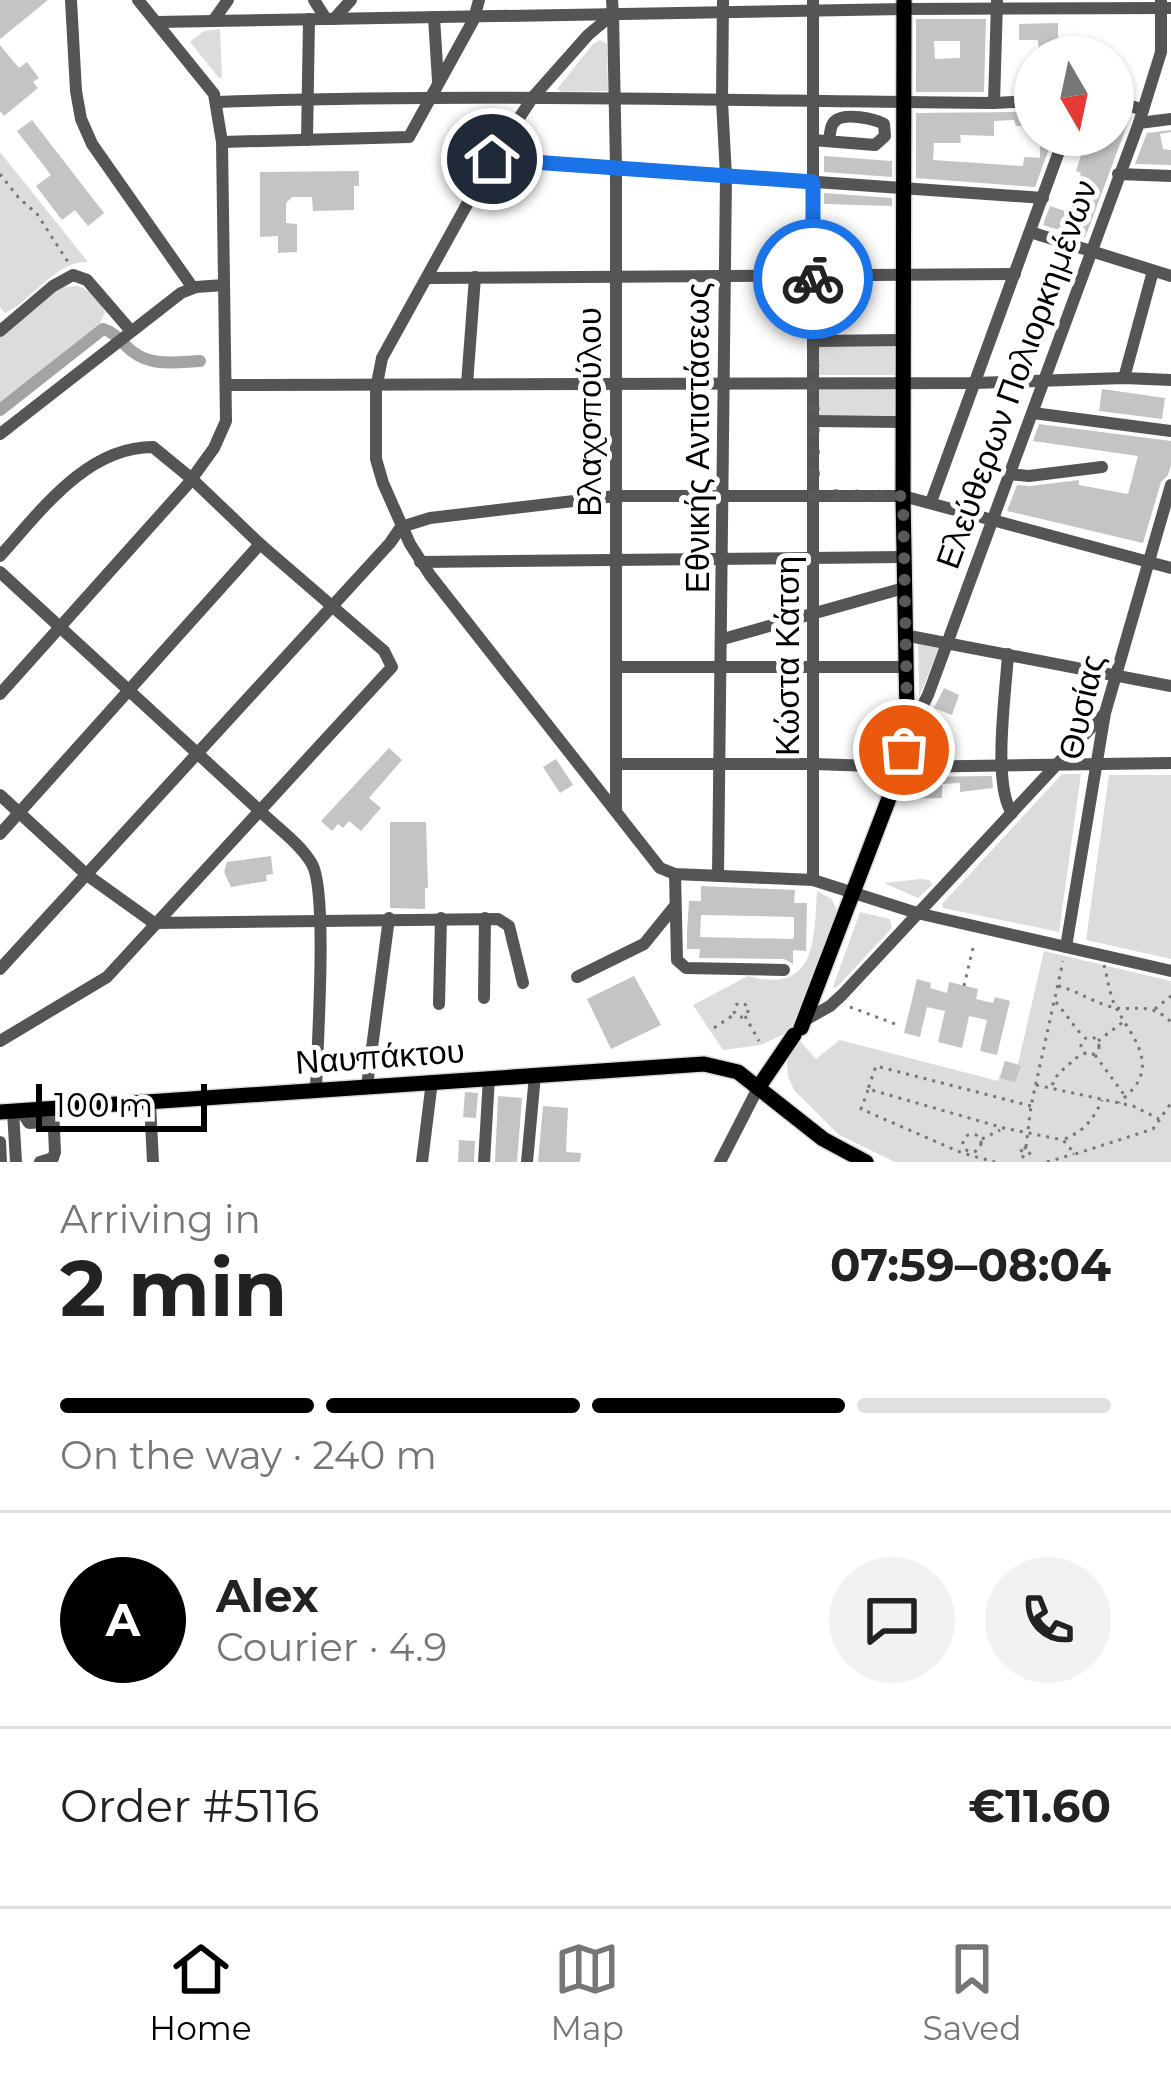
<!DOCTYPE html>
<html lang="en">
<head>
<meta charset="utf-8">
<style>
  body { margin:0; font-family:Montserrat,sans-serif; background:#f2f2f2; color:#222; height:100vh; display:flex; flex-direction:column; font-size:45px; white-space:nowrap }
  * { box-sizing:border-box; margin:0 }
  p { font-size:39px; color:#767676 }
  .icon { flex:none; width:66px; height:66px; fill:none; stroke:currentColor; stroke-width:2; stroke-linecap:round; stroke-linejoin:round }
  .map { position:relative; height:1162px; overflow:hidden }
  .sheet { display:flex; flex-direction:column; background:#fff; flex:1 }
  .sheet>* { flex:none }
  .needle { width:78px; rotate:171deg }
  .fabs { position:absolute; left:1014px; top:36px; display:grid; gap:24px }
  .fabs a { display:grid; place-items:center; width:120px; height:120px; border-radius:50%; background:#fff; box-shadow:0 3px 9px #0004; font-size:60px }
  .scale { position:absolute; left:36px; bottom:30px; width:171px; box-sizing:border-box; padding-left:12px; border:6px solid #000; border-top:0; font-size:33px; line-height:42px; white-space:nowrap; color:#000; -webkit-text-stroke:9px #fff; paint-order:stroke }
  .pin { position:absolute; display:grid; place-items:center; width:102px; height:102px; color:#fff; margin:-51px; border:6px solid #fff; border-radius:50%; box-shadow:0 3px 12px #0007 }
  .courier { position:absolute; display:grid; place-items:center; width:120px; height:120px; margin:-60px; border:9px solid #1a73e8; border-radius:50%; background:#fff; color:#222; box-shadow:0 3px 15px #0007 }
  .overview em { font-style:normal; font-weight:700 }
  .overview div { display:flex; flex-direction:column-reverse }
  .overview { display:flex; align-items:center; justify-content:space-between; height:204px; padding:0 60px }
  h1 { font-size:78px; font-weight:700; line-height:90px }
  .bar { display:grid; grid-template-columns:repeat(4,1fr); gap:18px 12px; align-content:center; height:144px; padding:0 60px }
  .bar i { height:15px; border-radius:9px; background:#e0e0e0 }
  .bar .selected { background:#000 }
  .bar p { grid-column:span 4 }
  .line { display:flex; align-items:center; gap:30px; padding:0 60px; border-top:3px solid #e0e0e0 }
  .line div { flex:1 }
  .round { display:grid; place-items:center; flex:none; width:126px; height:126px; border-radius:63px; background:#f2f2f2 }
  .dock { display:flex; justify-content:space-around; align-items:center; height:168px; border-top:3px solid #e0e0e0; background:#fff; font-size:33px; color:#767676 }
  .dock a { display:grid; justify-items:center; gap:6px }
  .dock .selected { color:#000 }
  .map>svg:first-child { display:block }
  .green { fill:#dcdcdc }
  .lines { fill:none; stroke-linecap:round; stroke-linejoin:round }
  .canal { stroke:#a3a3a3; stroke-width:12 }
  .building { fill:#c4c4c4; fill-rule:evenodd }
  .major-casing { stroke:#dbdbdb; stroke-width:18 }
  .path { stroke:#777; stroke-width:3; stroke-dasharray:3 6; stroke-linecap:butt }
  .minor { stroke:#555; stroke-width:12 }
  .major { stroke:#000; stroke-width:15 }
  .done { stroke:#595959; stroke-width:12; stroke-dasharray:0 21.6 }
  .route { stroke:#1a73e8; stroke-width:15 }
  .labels { text-anchor:middle; stroke-width:10; stroke-linejoin:round; paint-order:stroke }
  .street-label { font-size:33px; fill:#000; stroke:#fff }
</style>
</head>
<body>
<div class="map">
<svg width="1171" height="1162" viewBox="0 0 1171 1162">
  <rect width="100%" height="100%" fill="#fff"/>
  <g class="green">
    <path d="M220 29 222 77 219 78 190 42 204 31Z"/>
    <path d="M600 40 607 44 608 91 562 92 557 89 593 44Z"/>
    <path d="M0 152 88 262C56 260 33 300 5 313L0 307Z"/>
    <path d="M78 286C92 292 100 299 105 313L99 325 0 403V336L61 287Z"/>
    <path d="M899 345V375H819L818 346Z"/>
    <rect x="818" y="389" width="81" height="26"/>
    <path d="M918 641 940 646 919 697Z"/>
    <path d="M1062 774H1081L1059 932 943 908 942 904Z"/>
    <path d="M1109 775H1171V959L1086 940Z"/>
    <path d="M921 879 929 880 932 885 918 898 884 883Z"/>
    <path d="M817 891 832 899 838 915 790 1031 761 1045 723 1050 693 1005 748 976C817 995 814 939 817 891Z"/>
    <path d="M860 912 890 919 892 928 837 987H833Z"/>
    <path d="M1044 951 1171 981V1162H895L839 1135 794 1090 788 1076 787 1064 788 1055 799 1040 816 1059 840 1040 998 1081 1005 1061 1018 1064Z"/>
  </g>
  <g class="lines">
    <path class="canal" d="M0 410 103 329C117 333 122 344 133 352 153 367 177 362 200 361"/>
  </g>
  <g class="building">
    <path d="M0 0H48L0 39Z"/>
    <path d="M916 19H986L984 92H916ZM934 41H960V58L935 59Z"/>
    <path d="M1058 23V57H1039L1038 40H1019V24Z"/>
    <path d="M0 45 19 68 27 62 39 78 33 82 38 88 4 116 0 111Z"/>
    <path d="M1025 112 1026 126H1016L1014 120 994 121V136L960 135 961 143H934L933 160 1023 166 1024 157 1040 158V135H1054L1035 187 916 178V113Z"/>
    <path d="M1120 114 1130 117 1085 238 1043 225 1050 206 1068 212 1081 173 1076 171 1083 149 1072 147 1075 135 1111 142Z"/>
    <path d="M32 120 104 213 88 226 75 210 62 220 36 186 51 175 17 131Z"/>
    <path d="M1171 130V132L1160 134 1163 149 1171 150V165L1135 164 1147 133Z"/>
    <path d="M824 156 892 161V177L824 172Z"/>
    <path d="M359 171V186H354V210L313 211 312 197H292L286 203V223L297 224V252L278 253V236L260 237V172Z"/>
    <path d="M824 193 892 198V206L824 204Z"/>
    <path d="M1102 389 1165 398 1162 419 1099 411Z"/>
    <path d="M1039 424 1171 441V465L1168 475 1161 482 1143 543 1007 511 1017 485 1030 486 1079 480V485L1128 494 1138 456 1033 441Z"/>
    <path d="M944 688 959 695 952 715 934 708Z"/>
    <path d="M389 748 402 760 369 798 381 808 361 831 349 821 343 828 338 824 332 831 321 821Z"/>
    <path d="M556 759 573 785 560 793 543 767Z"/>
    <path d="M992 776 993 788 960 792V783L942 784V798L902 799 910 777Z"/>
    <path d="M390 822H426L428 888H425V909L390 908Z"/>
    <path d="M271 856 273 874 266 875 267 881 231 887 224 872 227 862Z"/>
    <path d="M701 886 795 890 794 903H807L806 951 793 950V964L784 959 699 958 700 949H687V933L689 901H701ZM701 915 794 917V935L793 939 700 937Z"/>
    <path d="M634 976 661 1025 611 1049 587 999Z"/>
    <path d="M917 979 931 983 930 988 947 993 949 982 978 989 976 999 993 1003 995 997 1010 1001 997 1055 980 1051 987 1020 969 1016 962 1048 938 1042 945 1011 927 1007 920 1037 904 1033Z"/>
    <path d="M1005 1061 1021 1066 1015 1082 1000 1078Z"/>
    <path d="M465 1092 478 1093 476 1118 463 1117Z"/>
    <path d="M498 1096 522 1098 517 1162H495Z"/>
    <path d="M543 1106 568 1108 566 1152 581 1153 580 1162H538Z"/>
    <path d="M459 1140 475 1141 474 1162H458Z"/>
  </g>
  <g class="lines">
    <g class="major-casing">
      <g id="major">
        <path d="M801 1028 901 767 907 715 903 496 904 0"/>
        <path d="M758 1088 794 1035"/>
        <path d="M0 1112 704 1064 738 1072 823 1139 866 1162"/>
      </g>
    </g>
    <g class="path">
      <path d="M0 174 18 197 37 214 68 262"/>
      <path d="M1104 965C1108 980 1110 999 1118 1011 1129 1032 1152 1056 1138 1082 1134 1089 1125 1097 1119 1103"/>
      <path d="M964 986 973 948"/>
      <path d="M1058 986C1075 990 1088 999 1105 1005 1133 1015 1147 998 1171 1022"/>
      <path d="M1056 1002 1083 1037"/>
      <circle cx="741" cy="1010" r="7"/>
      <path d="M850 1007 898 1025"/>
      <path d="M1155 1009 1171 996"/>
      <path d="M745 1016 759 1041"/>
      <path d="M714 1028 732 1016"/>
      <circle cx="1090" cy="1046" r="9"/>
      <path d="M1098 1041 1123 1022"/>
      <path d="M1095 1055 1125 1096"/>
      <path d="M1036 1085 1133 1106 1159 1119"/>
      <path d="M1052 1085 1058 1074 1082 1053"/>
      <path d="M868 1090 861 1109 962 1153 995 1162"/>
      <path d="M1031 1106 876 1066 868 1089 1004 1128 1063 1140 1075 1154 1153 1129 1171 1103"/>
      <circle cx="972" cy="1143" r="9"/>
      <path d="M982 1139 1000 1130"/>
      <path d="M1065 1139C1085 1130 1093 1120 1102 1100"/>
      <path d="M1024 1147 1031 1152 1025 1158 1019 1154Z"/>
      <path d="M1026 1147 1031 1106 1063 961"/>
      <path d="M1047 1162 1074 1154"/>
    </g>
    <g class="minor">
      <path d="M71 0 76 91 81 119 92 144 193 288"/>
      <path d="M314 0 326 19"/>
      <path d="M612 0 613 14 588 35 533 97 492 159 382 358 376 389V459L383 483 410 544 430 575 660 868 675 874 813 880 917 913 1171 971"/>
      <path d="M613 14 616 168V809"/>
      <path d="M434 17 438 81"/>
      <path d="M334 19 351 0"/>
      <path d="M213 21 228 0"/>
      <path d="M157 22 904 9 1171 8"/>
      <path d="M1113 100 1143 110"/>
      <path d="M217 102C476 93 735 101 994 103L1035 101"/>
      <path d="M994 103 997 1"/>
      <path d="M1139 123 1171 119"/>
      <path d="M307 140 309 19"/>
      <path d="M813 140 875 145 885 136 884 124C875 119 845 112 835 121 830 125 830 135 829 141"/>
      <path d="M222 142 409 137 474 19 479 0"/>
      <path d="M492 159 1043 198"/>
      <path d="M1118 174 1171 176"/>
      <path d="M1030 232 1171 276"/>
      <path d="M428 278 1015 274"/>
      <path d="M0 331 53 286 73 275 87 280 131 331"/>
      <path d="M813 341 903 340"/>
      <path d="M1124 378 1153 271"/>
      <path d="M467 384 475 277"/>
      <path d="M226 385 975 383 1124 378 1171 380"/>
      <path d="M1033 413 1171 431"/>
      <path d="M814 421 903 422"/>
      <path d="M0 434 181 293 196 287 224 285"/>
      <path d="M1009 474 1029 476 1102 467"/>
      <path d="M931 502 1065 135"/>
      <path d="M0 556C41 511 86 447 153 447L192 479 260 544 384 651 392 667 107 977 0 1041"/>
      <path d="M420 562 903 557"/>
      <path d="M0 572 259 810C276 827 300 843 312 864 328 892 317 1049 316 1090"/>
      <path d="M904 635 1171 686"/>
      <path d="M723 639 904 588"/>
      <path d="M1008 654C1006 691 992 784 1012 813"/>
      <path d="M617 667H905"/>
      <path d="M0 694 188 484 214 448 226 421 222 142 214 94 138 0"/>
      <path d="M907 715 920 711 928 695 1139 123 1161 52V1"/>
      <path d="M617 764H814L901 767 1171 763"/>
      <path d="M0 795 87 875 154 923 498 919 509 926 523 983"/>
      <path d="M0 834 260 544"/>
      <path d="M675 874 677 960 686 968 784 970"/>
      <path d="M718 876 726 176 722 101 723 0"/>
      <path d="M813 880V0"/>
      <path d="M1066 947 1105 713 1171 485"/>
      <path d="M0 969 390 543 401 527 430 518 616 496H903L1171 568"/>
      <path d="M577 977 644 944 674 907"/>
      <path d="M484 998 485 918"/>
      <path d="M439 1004 441 918"/>
      <path d="M807 1019 830 1006 842 995 1102 716"/>
      <path d="M367 1086 389 918"/>
      <path d="M150 1103 153 1162"/>
      <path d="M13 1111 16 1162"/>
      <path d="M21 1111 29 1123 46 1122 51 1109"/>
      <path d="M0 1142 1 1162"/>
      <path d="M40 1162 53 1158 55 1152 53 1109"/>
      <path d="M422 1162 432 1081"/>
      <path d="M484 1162 489 1078"/>
      <path d="M527 1162 535 1075"/>
      <path d="M720 1162 758 1088"/>
    </g>
    <use href="#major" class="major"/>
  </g>
  <g class="lines">
    <path class="done" d="M813 279 814 495 903 496 907 715 904 750"/>
    <path class="route" d="M492 159 813 182V279"/>
  </g>
  <g class="labels">
    <g class="street-label">
      <text transform="translate(1016 374) rotate(-70)" y="12">Ελεύθερων Πολιορκημένων</text>
      <text transform="translate(589 412) rotate(-90)" y="12">Βλαχοπούλου</text>
      <text transform="translate(697 438) rotate(-90)" y="12">Εθνικής Αντιστάσεως</text>
      <text transform="translate(787 656) rotate(-90)" y="12">Κώστα Κάτση</text>
      <text transform="translate(1081 707) rotate(-77)" y="12">Θυσίας</text>
      <text transform="translate(380 1056) rotate(-4)" y="12">Ναυπάκτου</text>
    </g>
  </g>
</svg>
<div class="fabs">
<a><svg class="needle" viewBox="-14 -14 28 28"><path d="M0-13l5 13h-10z" fill="#e53935"/><path d="M0 13l5-13h-10z" fill="#767676"/></svg></a>
</div>
<div class="scale">100 m</div>
<div class="pin" style="left:904px;top:750px;background:#ea580c"><svg class="icon" aria-label="bag" viewBox="0 0 24 24"><path d="M5 8h14l-1 12H6zM9 8a3 3 0 0 1 6 0"/></svg></div>
<div class="pin" style="left:492px;top:159px;background:#1f2937"><svg class="icon" aria-label="home" viewBox="0 0 24 24"><path d="M3 11l9-7 9 7M6 9v11h12V9"/></svg></div>
<div class="courier" style="left:813px;top:279px"><svg class="icon" aria-label="bike" viewBox="0 0 24 24"><circle cx="6" cy="16" r="4"/><circle cx="18" cy="16" r="4"/><path d="M6 16l4-8h5l3 8M10 8l3 8H6M13 5h3"/></svg></div>
</div>
<section class="sheet">
<div class="overview"><div><h1>2 min</h1><p>Arriving in</p></div><em>07:59–08:04</em></div>
<div class="bar"><i class="selected"></i><i class="selected"></i><i class="selected"></i><i></i><p>On the way · 240 m</p></div>
<div class="line" style="height:216px"><b class="round" style="background:#000;color:#fff">A</b><div><b>Alex</b><p>Courier · 4.9</p></div><a class="round"><svg class="icon" aria-label="chat" viewBox="0 0 24 24"><path d="M4 5h16v11H9l-5 4z"/></svg></a><a class="round"><svg class="icon" aria-label="phone" viewBox="0 0 24 24"><path d="M5 4h4l2 5-3 2q2 4 5 5l2-3 5 2v4C11 20 4 13 5 4z"/></svg></a></div>
<div class="line" style="height:156px"><div>Order #5116</div><b>€11.60</b></div>
</section>
<nav class="dock">
<a class="selected"><svg class="icon" aria-label="home" viewBox="0 0 24 24"><path d="M3 11l9-7 9 7M6 9v11h12V9"/></svg>Home</a>
<a><svg class="icon" aria-label="map" viewBox="0 0 24 24"><path d="M3 6l6-2 6 2 6-2v14l-6 2-6-2-6 2zM9 4v14M15 6v14"/></svg>Map</a>
<a><svg class="icon" aria-label="saved" viewBox="0 0 24 24"><path d="M7 4h10v16l-5-4-5 4z"/></svg>Saved</a>
</nav>
</body>
</html>
